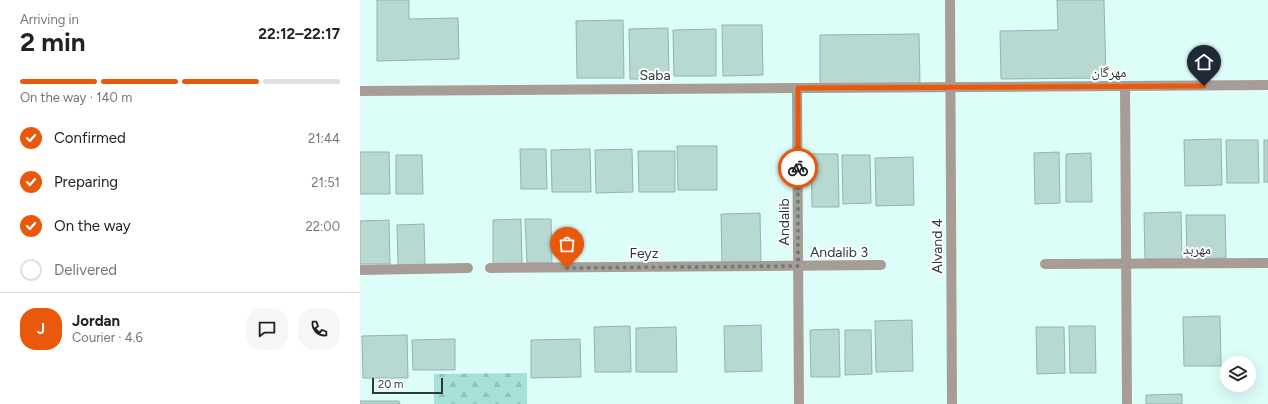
<!DOCTYPE html>
<html lang="en">
<head>
<meta charset="utf-8">
<style>
  body { margin:0; font-family:Figtree,"Noto Naskh Arabic",sans-serif; background:#f6f6f6; color:#222; height:100vh; display:flex; flex-direction:column; font-size:15px; white-space:nowrap }
  * { box-sizing:border-box; margin:0 }
  p { font-size:13px; color:#767676 }
  .icon { flex:none; width:22px; height:22px; fill:none; stroke:currentColor; stroke-width:2; stroke-linecap:round; stroke-linejoin:round }
  .map { position:relative; flex:1; overflow:hidden }
  .drawer { display:flex; flex-direction:column; background:#fff; width:360px }
  .drawer>* { flex:none }
  .tools { position:absolute; left:860px; top:356px; display:grid; gap:8px }
  .tools a { display:grid; place-items:center; width:36px; height:36px; border-radius:50%; background:#fff; box-shadow:0 4px 16px #0002; font-size:20px }
  .scale { position:absolute; left:12px; bottom:10px; width:71px; box-sizing:border-box; padding-left:4px; border:2px solid #2c3937; border-top:0; font-size:11px; line-height:14px; white-space:nowrap; color:#2c3937; -webkit-text-stroke:3px #fff; paint-order:stroke }
  .pin { position:absolute; display:grid; place-items:center; width:34px; height:34px; color:#fff; margin:-41px -17px; border-radius:50% 50% 50% 0; rotate:-45deg; box-shadow:0 0 4px #0007 }
  .pin .icon { rotate:45deg }
  .courier { position:absolute; display:grid; place-items:center; width:40px; height:40px; margin:-20px; border:3px solid #ea580c; border-radius:50%; background:#fff; color:#222; box-shadow:0 1px 5px #0007 }
  .overview em { font-style:normal; font-weight:700 }
  .overview div { display:flex; flex-direction:column-reverse }
  .overview { display:flex; align-items:center; justify-content:space-between; height:68px; padding:0 20px }
  h1 { font-size:26px; font-weight:700; line-height:30px }
  .bar { display:grid; grid-template-columns:repeat(4,1fr); gap:6px 4px; align-content:center; height:48px; padding:0 20px }
  .bar i { height:5px; border-radius:3px; background:#e0e0e0 }
  .bar .on { background:#ea580c }
  .bar p { grid-column:span 4 }
  .line { display:flex; align-items:center; gap:10px; padding:0 20px; border-top:1px solid #e0e0e0 }
  .line div { flex:1 }
  .round { display:grid; place-items:center; flex:none; width:42px; height:42px; border-radius:16px; background:#f6f6f6 }
  ol { padding:0 20px; list-style:none }
  li { display:flex; align-items:center; gap:12px; height:44px }
  li p { margin-inline-start:auto }
  li .icon { padding:4px; border-radius:50%; background:#ea580c; color:#fff; stroke-width:4 }
  li:last-child { color:#767676 }
  li i { width:22px; height:22px; border:2px solid #e0e0e0; border-radius:50% }
  main { display:flex; flex:1; min-height:0 }
  .map>svg:first-child { display:block }
  .forest { fill:url(#forest-firs) }
  .building { fill:#b8d8d2; stroke:#94b3ae }
  .lines { fill:none; stroke-linecap:round; stroke-linejoin:round }
  .minor { stroke:#a79d96; stroke-width:10 }
  .done { stroke:#6a7e7b; stroke-width:4; stroke-dasharray:0 7.2 }
  .route { stroke:#ea580c; stroke-width:5 }
  .labels { text-anchor:middle; stroke-width:4; stroke-linejoin:round; paint-order:stroke }
  .street-label { font-size:14px; fill:#2c3937; stroke:#fff }
</style>
</head>
<body>
<main>
<section class="drawer">
<div class="overview"><div><h1>2 min</h1><p>Arriving in</p></div><em>22:12–22:17</em></div>
<div class="bar"><i class="on"></i><i class="on"></i><i class="on"></i><i></i><p>On the way · 140 m</p></div>
<ol>
<li><svg class="icon" aria-label="check" viewBox="0 0 24 24"><path d="M5 12l5 5 9-10"/></svg>Confirmed<p>21:44</p></li>
<li><svg class="icon" aria-label="check" viewBox="0 0 24 24"><path d="M5 12l5 5 9-10"/></svg>Preparing<p>21:51</p></li>
<li><svg class="icon" aria-label="check" viewBox="0 0 24 24"><path d="M5 12l5 5 9-10"/></svg>On the way<p>22:00</p></li>
<li><i></i>Delivered</li>
</ol>
<div class="line" style="height:72px"><b class="round" style="background:#ea580c;color:#fff">J</b><div><b>Jordan</b><p>Courier · 4.6</p></div><a class="round"><svg class="icon" aria-label="chat" viewBox="0 0 24 24"><path d="M4 5h16v11H9l-5 4z"/></svg></a><a class="round"><svg class="icon" aria-label="phone" viewBox="0 0 24 24"><path d="M5 4h4l2 5-3 2q2 4 5 5l2-3 5 2v4C11 20 4 13 5 4z"/></svg></a></div>
</section>
<div class="map">
<svg width="908" height="404" viewBox="0 0 908 404">
  <defs>
    <pattern id="forest-firs" width="22" height="20" patternUnits="userSpaceOnUse"><rect width="22" height="20" fill="#a6e1d8"/><path d="M5 1l3.5 6h-7zM16 11l3.5 6h-7z" fill="#8fc2ba"/></pattern>
  </defs>
  <rect width="100%" height="100%" fill="#ddfdf8"/>
  <path class="forest" d="M167 373V404H74V374Z"/>
  <g class="building">
    <path d="M17 0H49V19L98 18 99 59 17 61Z"/>
    <path d="M697 0H744L746 78 641 79 640 31 698 30Z"/>
    <path d="M263 20 264 78H217L216 21Z"/>
    <path d="M362 25H402L403 75 363 76Z"/>
    <path d="M308 28 309 79H270L269 29Z"/>
    <path d="M356 29V76H314L313 30Z"/>
    <path d="M559 34 560 84 460 86V35Z"/>
    <path d="M861 139 862 185 825 186 824 140Z"/>
    <path d="M866 140H898L899 183H867Z"/>
    <rect x="904" y="140" width="4" height="42"/>
    <path d="M317 146H357V190H318Z"/>
    <path d="M160 149H186L187 189H161Z"/>
    <path d="M230 149 231 192H192L191 150Z"/>
    <path d="M272 149 273 192 236 193 235 150Z"/>
    <path d="M278 151H315V192H279Z"/>
    <path d="M0 152H29L30 194H0Z"/>
    <path d="M699 152 700 203 675 204 674 153Z"/>
    <path d="M731 153 732 202H706V154Z"/>
    <path d="M451 154H478L479 207H452Z"/>
    <path d="M36 155H62L63 194H36Z"/>
    <path d="M482 155H510L511 203 483 204Z"/>
    <path d="M553 157 554 205 516 206 515 158Z"/>
    <path d="M821 212 822 259H785L784 213Z"/>
    <path d="M400 213 401 264H362L361 214Z"/>
    <path d="M826 215H865L866 258 827 259Z"/>
    <path d="M161 219 162 264H133V220Z"/>
    <path d="M165 219H191L192 263H167Z"/>
    <path d="M29 220 30 264H0V221Z"/>
    <path d="M64 224 65 265H38L37 225Z"/>
    <path d="M860 316 861 366H824L823 317Z"/>
    <path d="M552 320 553 371 516 372 515 321Z"/>
    <path d="M401 325 402 371 365 372 364 326Z"/>
    <path d="M270 326 271 372H235L234 327Z"/>
    <path d="M709 326H735L736 373H710Z"/>
    <path d="M316 327 317 372H276V328Z"/>
    <path d="M676 327H704L705 373 677 374Z"/>
    <path d="M479 329 480 377H451L450 330Z"/>
    <path d="M485 330H511L512 374 485 375Z"/>
    <path d="M47 335 48 378H3L2 336Z"/>
    <path d="M95 339V370H53L52 340Z"/>
    <path d="M220 339 221 377 171 378V340Z"/>
    <path d="M822 394V404H786V395Z"/>
    <path d="M0 401H39L40 404H0Z"/>
  </g>
  <g class="lines">
    <g class="minor">
      <path d="M590 0 592 404"/>
      <path d="M765 86 767 404"/>
      <path d="M437 88 439 404"/>
      <path d="M0 91 908 85"/>
      <path d="M685 264 908 263"/>
      <path d="M130 268 521 265"/>
      <path d="M0 270 108 268"/>
    </g>
  </g>
  <g class="lines">
    <path class="done" d="M207 268 438 266V168"/>
    <path class="route" d="M438 168V88L844 86"/>
  </g>
  <g class="labels">
    <g class="street-label">
      <text x="749" y="77">مهرگان</text>
      <text x="295" y="80">Saba</text>
      <text transform="translate(424 222) rotate(-90)" y="5">Andalib</text>
      <text transform="translate(577 246) rotate(-90)" y="5">Alvand 4</text>
      <text x="837" y="254">مهربد</text>
      <text x="479" y="257">Andalib 3</text>
      <text x="284" y="258">Feyz</text>
    </g>
  </g>
</svg>
<div class="tools">
<a><svg class="icon" aria-label="layers" viewBox="0 0 24 24"><path d="M12 4l9 5-9 5-9-5zM3 14l9 5 9-5"/></svg></a>
</div>
<div class="scale">20 m</div>
<div class="pin" style="left:207px;top:268px;background:#ea580c"><svg class="icon" aria-label="bag" viewBox="0 0 24 24"><path d="M5 8h14l-1 12H6zM9 8a3 3 0 0 1 6 0"/></svg></div>
<div class="pin" style="left:844px;top:86px;background:#1f2937"><svg class="icon" aria-label="home" viewBox="0 0 24 24"><path d="M3 11l9-7 9 7M6 9v11h12V9"/></svg></div>
<div class="courier" style="left:438px;top:168px"><svg class="icon" aria-label="bike" viewBox="0 0 24 24"><circle cx="6" cy="16" r="4"/><circle cx="18" cy="16" r="4"/><path d="M6 16l4-8h5l3 8M10 8l3 8H6M13 5h3"/></svg></div>
</div>
</main>
</body>
</html>
